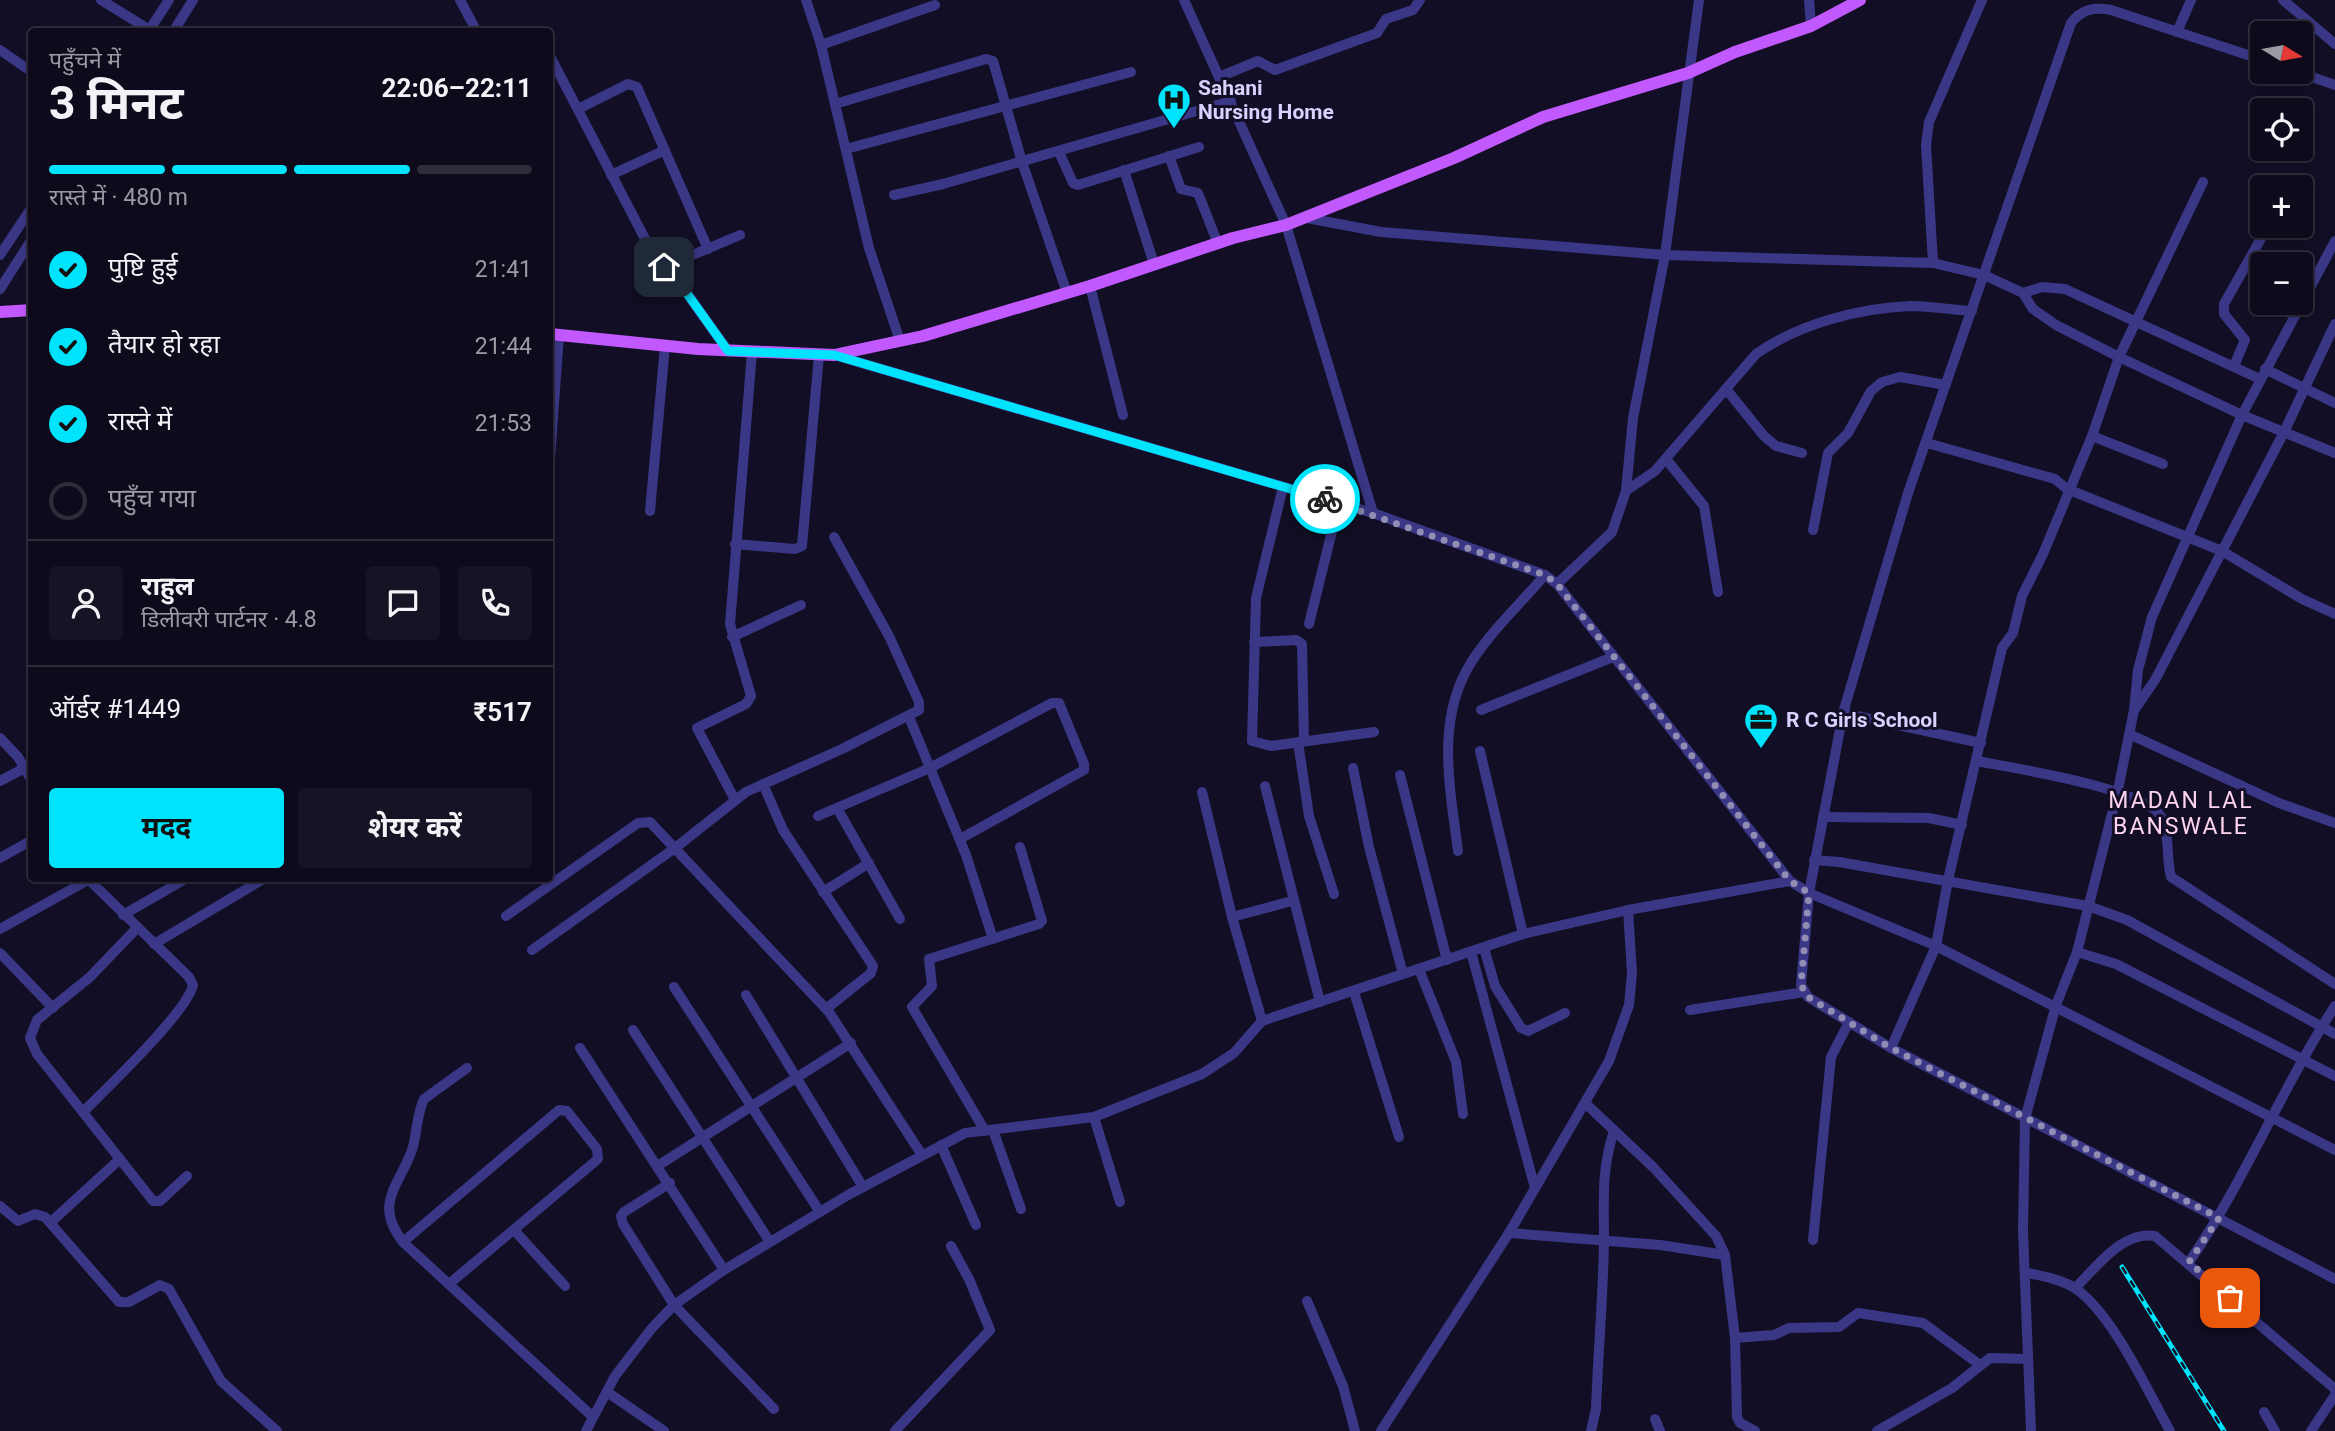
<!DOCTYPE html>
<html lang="hi">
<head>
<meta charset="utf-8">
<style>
  body { margin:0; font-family:Roboto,"Noto Sans Devanagari",sans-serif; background:#171325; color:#f1f3f6; height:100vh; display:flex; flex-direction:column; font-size:26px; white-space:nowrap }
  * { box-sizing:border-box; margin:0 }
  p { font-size:23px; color:#9b9aa3 }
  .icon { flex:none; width:38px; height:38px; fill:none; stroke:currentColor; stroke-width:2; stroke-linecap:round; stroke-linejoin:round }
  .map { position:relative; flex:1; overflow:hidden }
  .drawer { position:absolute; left:28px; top:28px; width:525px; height:854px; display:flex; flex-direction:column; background:#0e0a1c; border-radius:7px; box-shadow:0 4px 10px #0003,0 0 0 2px #2e2b3b }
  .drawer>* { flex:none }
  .needle { width:46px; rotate:101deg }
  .tools { position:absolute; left:2250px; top:21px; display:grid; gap:14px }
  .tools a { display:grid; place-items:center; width:63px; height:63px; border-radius:7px; background:#0e0a1c; box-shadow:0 4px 10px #0003,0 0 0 2px #2e2b3b; font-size:35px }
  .pin { position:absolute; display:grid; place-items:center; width:60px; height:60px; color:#fff; margin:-30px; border-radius:14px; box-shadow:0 4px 10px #0006 }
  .courier { position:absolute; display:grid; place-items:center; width:70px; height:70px; margin:-35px; border:5px solid #00e3fd; border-radius:50%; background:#fff; color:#222; box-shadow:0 2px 9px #0007 }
  .head em { font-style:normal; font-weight:700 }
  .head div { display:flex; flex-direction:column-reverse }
  .head { display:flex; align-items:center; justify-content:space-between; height:119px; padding:0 21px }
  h1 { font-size:46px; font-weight:700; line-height:52px }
  .bar { display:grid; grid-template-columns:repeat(4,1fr); gap:10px 7px; align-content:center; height:84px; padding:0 21px }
  .bar i { height:9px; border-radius:5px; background:#2e2b3b }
  .bar .active { background:#00e3fd }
  .bar p { grid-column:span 4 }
  .line { display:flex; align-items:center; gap:18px; padding:0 21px; border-top:2px solid #2e2b3b }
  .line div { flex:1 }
  .round { display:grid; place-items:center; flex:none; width:74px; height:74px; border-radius:7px; background:#171325 }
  ol { padding:0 21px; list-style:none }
  li { display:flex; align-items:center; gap:21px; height:77px }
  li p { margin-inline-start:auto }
  li .icon { padding:7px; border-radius:50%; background:#00e3fd; color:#111; stroke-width:4 }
  li:last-child { color:#9b9aa3 }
  li i { width:38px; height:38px; border:4px solid #2e2b3b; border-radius:50% }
  .primary-button { display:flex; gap:14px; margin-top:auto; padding:14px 21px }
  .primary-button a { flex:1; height:80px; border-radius:7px; background:#00e3fd; color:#111; font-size:28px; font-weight:700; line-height:80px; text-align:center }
  .primary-button a+a { background:#171325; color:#f1f3f6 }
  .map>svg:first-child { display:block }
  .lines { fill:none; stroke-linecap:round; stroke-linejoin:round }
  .minor { stroke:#3a3786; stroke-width:10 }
  .major { stroke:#c159ff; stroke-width:12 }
  .rail-casing { stroke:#00e3fd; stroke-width:5 }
  .rail { stroke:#120e25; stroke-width:2.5; stroke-dasharray:8; stroke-linecap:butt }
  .done { stroke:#928db3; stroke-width:7; stroke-dasharray:0 12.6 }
  .route { stroke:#00e3fd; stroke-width:9 }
  .labels { text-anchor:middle; stroke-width:6; stroke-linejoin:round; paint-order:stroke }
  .poi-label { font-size:21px; font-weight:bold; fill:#d7d2ff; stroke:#120e25; text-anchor:start }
  .neighbourhood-label { font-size:23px; letter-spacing:2px; fill:#ffd4ef; stroke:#120e25 }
</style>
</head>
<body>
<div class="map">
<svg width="2335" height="1431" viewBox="0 0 2335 1431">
  <rect width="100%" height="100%" fill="#120e25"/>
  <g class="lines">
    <g class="minor">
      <path d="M101 0 153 32"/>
      <path d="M460 0 477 32"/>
      <path d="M806 0 821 45 869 248 900 341"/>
      <path d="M1184 0 1286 225 1373 513"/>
      <path d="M1809 0 1811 26"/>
      <path d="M2283 0 2335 44"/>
      <path d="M148 32 169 0"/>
      <path d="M173 32 193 0"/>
      <path d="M2177 32 2191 0"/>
      <path d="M821 45 935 5"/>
      <path d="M0 50 32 72"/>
      <path d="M550 56 655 258 676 278 728 351"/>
      <path d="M2263 60 2111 10C2094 7 2082 9 2071 23L1908 493 1843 713 1809 893 1801 985 1808 997 1891 1048 2335 1279"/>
      <path d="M2298 72 2335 85"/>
      <path d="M1219 77 1258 61 1275 70 1377 33 1386 19 1413 10 1420 0"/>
      <path d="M835 104 986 59 993 61 1022 162 1067 293"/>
      <path d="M578 109 628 84 637 87 708 249"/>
      <path d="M846 149 1131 72"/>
      <path d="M1059 152 1073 183 1078 185 1199 147"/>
      <path d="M1169 156 1181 189 1198 193 1218 244"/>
      <path d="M1124 170 1154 264"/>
      <path d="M611 175 665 150"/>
      <path d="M2284 187 2286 183"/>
      <path d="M894 195 943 184 1231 101"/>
      <path d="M1307 218 1381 232 1665 255 1933 263 1984 275 2023 293 2042 287 2065 289 2260 379"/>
      <path d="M0 255 32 207"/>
      <path d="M1933 263 1926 145 1929 122 1982 0"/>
      <path d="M664 267 740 235"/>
      <path d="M1090 286 1123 415"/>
      <path d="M0 289 32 239"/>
      <path d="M2023 293 2033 309 2056 325 2119 357 2242 415 2335 453"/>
      <path d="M834 355 1373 513 1545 575 1557 584 1790 881 1809 893 1936 946 2335 1150"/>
      <path d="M2234 366 2245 340 2224 314V304L2268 226"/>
      <path d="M2265 369 2335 403"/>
      <path d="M1726 389 1764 436 1776 446 1802 453"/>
      <path d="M2092 436 2163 464"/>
      <path d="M1927 443 2055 479 2067 489 2222 551 2302 599 2335 614"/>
      <path d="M550 459 559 335"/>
      <path d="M1666 459 1704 506 1718 592"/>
      <path d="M1283 487 1256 598 1252 741 1271 746 1374 732"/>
      <path d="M1626 491 1655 471 1756 354C1799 324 1858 308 1911 306 1931 306 1952 310 1972 311"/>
      <path d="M650 511 665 346"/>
      <path d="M1813 530 1828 453 1848 433 1871 391 1882 382 1900 377 1946 385"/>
      <path d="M735 544 795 549 802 546 819 355"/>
      <path d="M1557 584 1612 532 1626 491 1633 418 1665 255 1699 0"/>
      <path d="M1309 624 1339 503"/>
      <path d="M732 637 801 605"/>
      <path d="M1254 642 1296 640 1302 644 1304 741"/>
      <path d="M2135 709 2155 680 2284 432 2335 324"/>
      <path d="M1481 710 1613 657"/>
      <path d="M1843 713 1981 743"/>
      <path d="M909 717 966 855 993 939"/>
      <path d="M2129 734 2279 803 2335 823"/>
      <path d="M0 738 18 757 32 781"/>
      <path d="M1298 742 1309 816 1334 894"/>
      <path d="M1480 751 1523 934"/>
      <path d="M1977 761C2012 768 2147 788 2162 818 2170 835 2166 859 2171 877L2335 984"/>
      <path d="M1353 768 1369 847 1403 974"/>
      <path d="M1400 775 1447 960"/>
      <path d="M0 781 32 764"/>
      <path d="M763 784 783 830 873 966 871 973 826 1009"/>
      <path d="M1265 786 1320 1002"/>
      <path d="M1202 792 1232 917 1262 1021"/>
      <path d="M735 800 697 728 746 704 751 696 730 624 752 352"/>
      <path d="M837 808 900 919"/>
      <path d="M818 816 930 768 1052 703H1059L1084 764V770L960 839"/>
      <path d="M1823 817 1929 818 1962 825"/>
      <path d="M1458 851C1450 788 1435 718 1472 661 1492 630 1521 603 1545 575"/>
      <path d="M0 858 32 840"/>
      <path d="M1814 860 1839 862 2088 906 2127 920 2335 1034"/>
      <path d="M823 892 869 863"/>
      <path d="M123 915 187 878"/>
      <path d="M506 916 638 823 650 822 829 1012 922 1155"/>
      <path d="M1232 917 1292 901"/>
      <path d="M137 928 90 977 37 1020 30 1038 37 1054 153 1201H160L187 1176"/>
      <path d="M0 929 88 880"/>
      <path d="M154 944 265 878"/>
      <path d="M1484 948 1495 986 1521 1028 1528 1031 1565 1013"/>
      <path d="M532 950 675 848 746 792 842 749 919 710V702L889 636 834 537"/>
      <path d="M1471 952 1535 1188"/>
      <path d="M2077 952 2116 964 2335 1076"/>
      <path d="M0 953 53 1008"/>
      <path d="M1419 969 1456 1062 1463 1114"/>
      <path d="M674 987 820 1212"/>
      <path d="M1354 992 1399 1137"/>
      <path d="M746 995 863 1187"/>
      <path d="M1690 1010 1804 992"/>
      <path d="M633 1030 770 1242"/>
      <path d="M580 1048 724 1270"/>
      <path d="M1891 1048 1936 946 1948 880 2002 648 2013 633 2022 596 2043 554 2092 436 2119 357 2203 182"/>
      <path d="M467 1068 424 1099C417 1114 417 1131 413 1147 401 1185 372 1202 403 1242L593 1417"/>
      <path d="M1585 1103 1653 1167 1716 1236 1725 1255 1735 1338 1737 1417 1740 1423 1755 1431"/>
      <path d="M84 1111C107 1088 187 1012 193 985L189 977 87 878"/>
      <path d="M1094 1117 1120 1202"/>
      <path d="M993 1130 1021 1209"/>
      <path d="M985 1131 912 1007 932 986 929 959 1039 924 1042 921 1020 847"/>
      <path d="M941 1145 976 1225"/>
      <path d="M659 1165 851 1043"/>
      <path d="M670 1183 624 1212 621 1216 623 1224 674 1305 774 1409"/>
      <path d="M0 1206 18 1221 35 1214 45 1217 119 1302H129L160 1285 169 1289 221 1381 277 1431"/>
      <path d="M51 1222 120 1159"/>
      <path d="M514 1230 565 1286"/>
      <path d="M1509 1233 1660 1245 1725 1255"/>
      <path d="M1813 1240 1831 1057 1849 1022"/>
      <path d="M403 1242 559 1110 567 1111 597 1149 598 1159 449 1284"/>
      <path d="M2189 1262C2245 1181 2281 1089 2335 1006"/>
      <path d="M2027 1273C2043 1276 2059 1279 2073 1287 2111 1310 2148 1392 2170 1431"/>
      <path d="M2075 1288C2096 1268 2122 1230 2155 1236L2335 1389"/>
      <path d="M1307 1301 1343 1386 1355 1431"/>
      <path d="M1735 1338 1774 1335 1789 1328 1839 1327 1858 1313 1923 1323 1980 1365"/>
      <path d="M607 1392 664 1431"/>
      <path d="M2264 1412 2275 1431"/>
      <path d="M1655 1419 1660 1431"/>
      <path d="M586 1431 615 1376 652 1328 674 1305 724 1270 848 1195 965 1133 1094 1117 1202 1074 1234 1053 1262 1021 1523 934 1628 910 1790 881"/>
      <path d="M895 1431 990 1330 969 1279 951 1246"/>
      <path d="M1381 1431 1509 1233 1609 1061 1629 1005 1632 973 1628 910"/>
      <path d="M1591 1431 1596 1409C1598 1354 1603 1298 1604 1242 1604 1203 1601 1169 1614 1131"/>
      <path d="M1877 1431 1952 1388 1990 1358 2028 1359"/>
      <path d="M2031 1431 2023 1231 2025 1119 2056 1005 2077 952 2118 790 2134 710 2138 670 2152 617 2242 415 2335 241"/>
      <path d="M2311 1431 2335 1395"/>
    </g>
    <g class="major">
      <path d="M0 312 32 310"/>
      <path d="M550 334 698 349 834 355 923 336 1090 286 1233 238 1286 225 1454 158 1543 117 1688 73 1735 52 1811 26 1860 0"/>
    </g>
    <g class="rail-casing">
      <path id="rail" d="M2122 1267 2224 1431"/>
    </g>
    <use href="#rail" class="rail"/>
  </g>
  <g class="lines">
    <path class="done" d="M1325 499 1545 575 1557 584 1790 881 1809 893 1801 985 1808 997 1891 1048 2219 1218 2189 1262 2230 1298"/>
    <path class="route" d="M664 267 676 278 728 351 834 355 1325 499"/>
  </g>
  <defs>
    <g id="hospital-pin" transform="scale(1.75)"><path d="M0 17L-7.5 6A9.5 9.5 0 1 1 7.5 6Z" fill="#00e3fd" stroke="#120e25"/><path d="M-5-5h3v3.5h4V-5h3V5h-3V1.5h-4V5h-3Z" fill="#111"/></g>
    <g id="office-pin" transform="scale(1.75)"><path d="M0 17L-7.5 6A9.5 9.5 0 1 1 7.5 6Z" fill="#00e3fd" stroke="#120e25"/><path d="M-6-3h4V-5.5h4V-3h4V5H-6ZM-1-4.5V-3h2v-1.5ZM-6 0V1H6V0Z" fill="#111"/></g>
  </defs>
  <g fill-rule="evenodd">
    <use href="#hospital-pin" x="1174" y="100"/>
    <use href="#office-pin" x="1761" y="720"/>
  </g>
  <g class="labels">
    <g class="poi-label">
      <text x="1198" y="95">Sahani<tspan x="1198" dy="24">Nursing Home</tspan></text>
      <text x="1786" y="727">R C Girls School</text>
    </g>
    <g class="neighbourhood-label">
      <text x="2181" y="808">MADAN LAL<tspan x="2181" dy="26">BANSWALE</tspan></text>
    </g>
  </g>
</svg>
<div class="tools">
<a><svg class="needle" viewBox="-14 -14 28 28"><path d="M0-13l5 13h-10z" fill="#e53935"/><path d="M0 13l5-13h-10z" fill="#9b9aa3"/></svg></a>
<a><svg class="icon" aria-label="locate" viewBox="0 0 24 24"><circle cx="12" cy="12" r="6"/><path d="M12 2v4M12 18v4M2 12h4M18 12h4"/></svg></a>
<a>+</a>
<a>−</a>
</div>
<div class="pin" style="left:2230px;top:1298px;background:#ea580c"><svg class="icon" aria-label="bag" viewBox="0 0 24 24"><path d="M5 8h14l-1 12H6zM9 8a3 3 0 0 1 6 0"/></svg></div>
<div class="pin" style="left:664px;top:267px;background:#1f2937"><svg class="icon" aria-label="home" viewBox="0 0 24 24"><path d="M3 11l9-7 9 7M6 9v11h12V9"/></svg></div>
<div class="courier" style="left:1325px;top:499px"><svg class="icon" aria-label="bike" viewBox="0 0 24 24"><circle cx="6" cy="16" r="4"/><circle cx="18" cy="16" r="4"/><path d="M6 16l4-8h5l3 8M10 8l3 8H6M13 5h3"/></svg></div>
<section class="drawer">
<div class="head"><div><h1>3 मिनट</h1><p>पहुँचने में</p></div><em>22:06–22:11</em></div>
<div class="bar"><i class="active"></i><i class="active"></i><i class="active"></i><i></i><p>रास्ते में · 480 m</p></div>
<ol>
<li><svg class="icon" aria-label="check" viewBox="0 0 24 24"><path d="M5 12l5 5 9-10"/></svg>पुष्टि हुई<p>21:41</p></li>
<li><svg class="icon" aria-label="check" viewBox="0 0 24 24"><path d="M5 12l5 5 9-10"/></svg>तैयार हो रहा<p>21:44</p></li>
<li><svg class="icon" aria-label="check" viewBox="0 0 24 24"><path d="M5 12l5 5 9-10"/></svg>रास्ते में<p>21:53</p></li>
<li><i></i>पहुँच गया</li>
</ol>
<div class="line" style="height:126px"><a class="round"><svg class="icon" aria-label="person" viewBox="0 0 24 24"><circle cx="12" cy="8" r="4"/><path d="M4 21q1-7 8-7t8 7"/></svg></a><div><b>राहुल</b><p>डिलीवरी पार्टनर · 4.8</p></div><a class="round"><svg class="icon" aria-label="chat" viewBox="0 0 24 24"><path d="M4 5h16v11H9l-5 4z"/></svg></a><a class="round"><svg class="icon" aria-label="phone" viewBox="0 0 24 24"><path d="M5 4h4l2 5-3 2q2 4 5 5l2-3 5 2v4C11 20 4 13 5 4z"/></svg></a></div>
<div class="line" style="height:91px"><div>ऑर्डर #1449</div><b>₹517</b></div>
<div class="primary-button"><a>मदद</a><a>शेयर करें</a></div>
</section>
</div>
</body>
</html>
